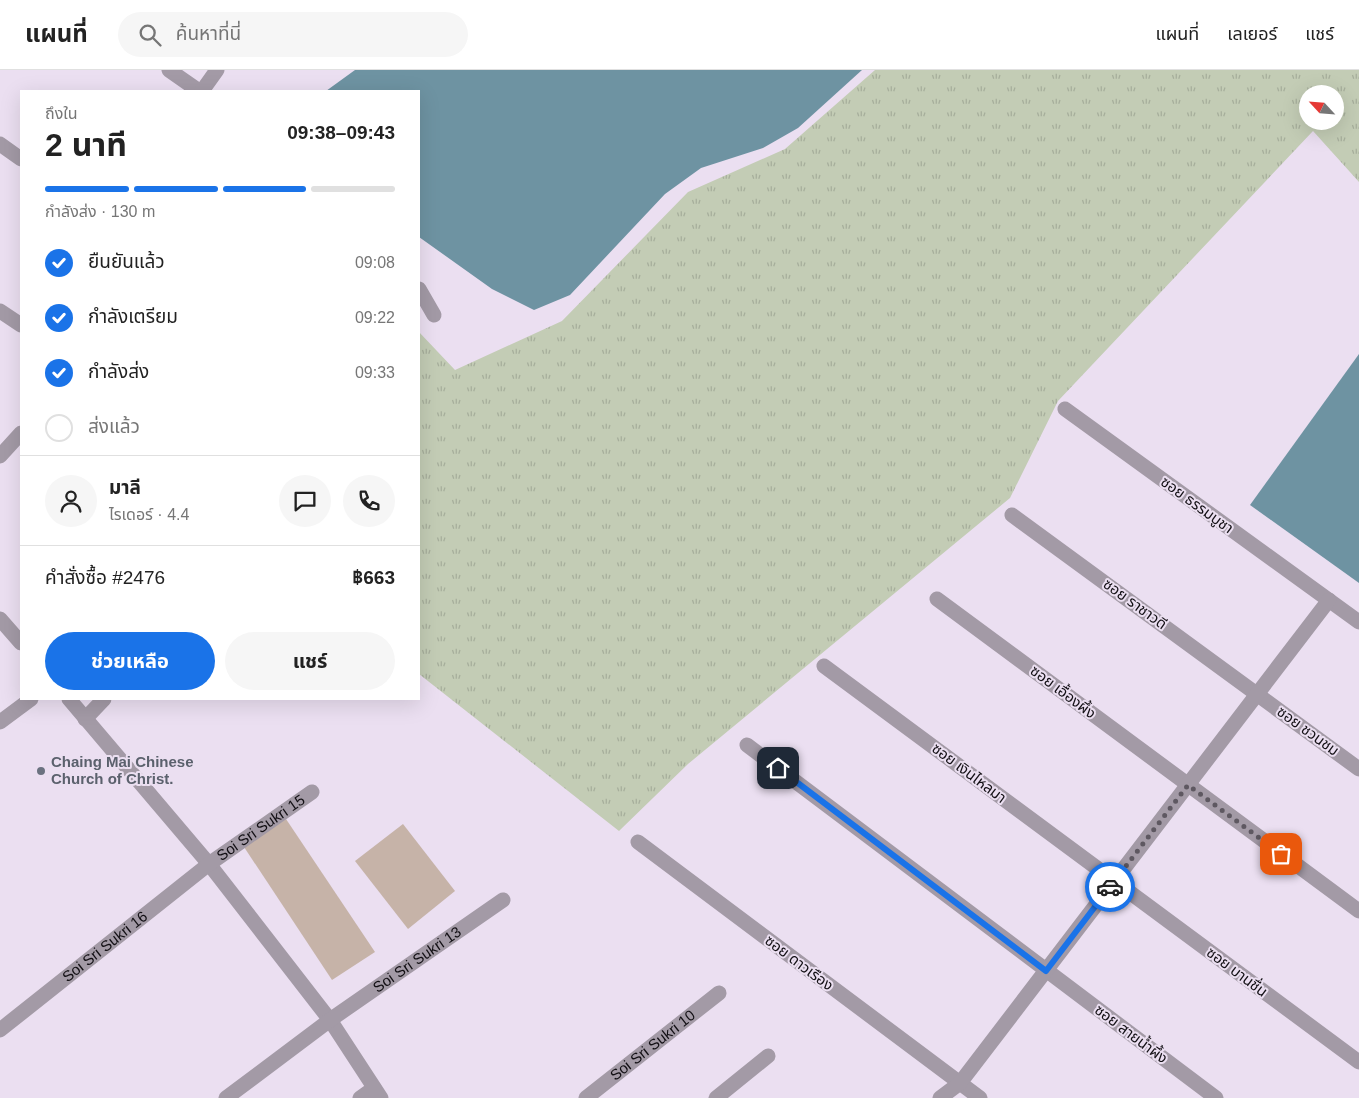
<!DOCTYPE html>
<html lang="th">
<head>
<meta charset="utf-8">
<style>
  body { margin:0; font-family:Arial,"Noto Sans Thai",sans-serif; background:#f6f6f6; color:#222; height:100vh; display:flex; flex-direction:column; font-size:19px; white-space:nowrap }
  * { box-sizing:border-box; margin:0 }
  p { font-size:16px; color:#767676 }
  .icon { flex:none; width:28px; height:28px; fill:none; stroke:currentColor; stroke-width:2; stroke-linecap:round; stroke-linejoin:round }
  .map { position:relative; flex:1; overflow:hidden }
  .details { position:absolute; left:20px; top:20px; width:400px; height:610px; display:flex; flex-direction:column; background:#fff; border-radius:0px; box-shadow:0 5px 20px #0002 }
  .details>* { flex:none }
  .needle { width:32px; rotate:296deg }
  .buttons { position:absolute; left:1299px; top:15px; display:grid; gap:10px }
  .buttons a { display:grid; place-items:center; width:45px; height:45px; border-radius:50%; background:#fff; box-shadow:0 5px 20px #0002; font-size:25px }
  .pin { position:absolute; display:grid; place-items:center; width:42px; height:42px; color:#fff; margin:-21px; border-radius:10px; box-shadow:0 2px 8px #0006 }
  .courier { position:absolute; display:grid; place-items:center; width:50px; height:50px; margin:-25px; border:4px solid #1a73e8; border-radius:50%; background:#fff; color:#222; box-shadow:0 1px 6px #0007 }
  .overview em { font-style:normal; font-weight:700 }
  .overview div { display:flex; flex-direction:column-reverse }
  .overview { display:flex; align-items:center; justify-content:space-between; height:85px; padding:0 25px }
  h1 { font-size:32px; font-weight:700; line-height:38px }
  .bar { display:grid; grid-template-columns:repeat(4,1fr); gap:8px 5px; align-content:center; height:60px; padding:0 25px }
  .bar i { height:6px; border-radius:4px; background:#e0e0e0 }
  .bar .on { background:#1a73e8 }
  .bar p { grid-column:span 4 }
  .line { display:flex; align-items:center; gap:12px; padding:0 25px; border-top:1px solid #e0e0e0 }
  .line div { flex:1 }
  .round { display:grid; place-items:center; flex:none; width:52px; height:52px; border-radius:26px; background:#f6f6f6 }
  ol { padding:0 25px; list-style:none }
  li { display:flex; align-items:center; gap:15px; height:55px }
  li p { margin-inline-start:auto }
  li .icon { padding:5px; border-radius:50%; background:#1a73e8; color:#fff; stroke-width:4 }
  li:last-child { color:#767676 }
  li i { width:28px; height:28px; border:2px solid #e0e0e0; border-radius:50% }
  .action { display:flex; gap:10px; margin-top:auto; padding:10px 25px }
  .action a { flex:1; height:58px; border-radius:30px; background:#1a73e8; color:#fff; font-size:20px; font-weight:700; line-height:58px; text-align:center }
  .action a+a { background:#f6f6f6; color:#222 }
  header { display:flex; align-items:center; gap:30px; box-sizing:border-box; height:70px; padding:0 25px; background:#fff; border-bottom:1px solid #e0e0e0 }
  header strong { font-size:24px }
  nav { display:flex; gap:28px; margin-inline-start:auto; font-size:18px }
  .search { width:350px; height:45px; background:#f6f6f6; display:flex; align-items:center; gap:12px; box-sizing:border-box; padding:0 18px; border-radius:28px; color:#767676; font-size:19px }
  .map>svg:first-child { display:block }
  .grass { fill:url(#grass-tufts); fill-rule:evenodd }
  .water { fill:#6e93a2 }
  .building { fill:#c6b3a8 }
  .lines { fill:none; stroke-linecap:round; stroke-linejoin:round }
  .minor { stroke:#a39aa6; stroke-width:15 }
  .done { stroke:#5e5861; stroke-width:5; stroke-dasharray:0 9 }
  .route { stroke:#1a73e8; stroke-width:6 }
  .worship-dot { fill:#6b7280; stroke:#ebdff1; stroke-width:2 }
  .labels { text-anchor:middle; stroke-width:4; stroke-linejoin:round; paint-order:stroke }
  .street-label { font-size:15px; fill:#120f14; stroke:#ebdff1 }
  .worship-label { font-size:15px; font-weight:bold; fill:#5b616d; stroke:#ebdff1; text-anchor:start }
</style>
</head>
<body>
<header>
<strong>แผนที่</strong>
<div class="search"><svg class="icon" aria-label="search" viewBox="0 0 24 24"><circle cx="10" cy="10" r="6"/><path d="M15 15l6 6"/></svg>ค้นหาที่นี่</div>
<nav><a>แผนที่</a><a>เลเยอร์</a><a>แชร์</a></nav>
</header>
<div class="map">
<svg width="1359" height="1028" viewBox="0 0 1359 1028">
  <defs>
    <pattern id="grass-tufts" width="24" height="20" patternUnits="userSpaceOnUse" patternTransform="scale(1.25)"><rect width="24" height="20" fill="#c3ccb5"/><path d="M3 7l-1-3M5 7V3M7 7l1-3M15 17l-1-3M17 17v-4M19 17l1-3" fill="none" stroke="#a6ae9b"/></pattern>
  </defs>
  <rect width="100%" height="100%" fill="#ebdff1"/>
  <path class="grass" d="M875 0H1359V112L1313 61 1058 331 1010 428 688 694 619 761 419 604V262L455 300 562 251 688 122 785 79ZM1308 24H1335V51H1308Z"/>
  <g class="water">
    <path d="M355 0H862L798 58 763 78 701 98 665 124 570 225 534 240 492 219 419 167V21H326Z"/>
    <path d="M1359 284V513L1250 435Z"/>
  </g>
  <g class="building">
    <path d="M286 749 375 882 332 910 244 777Z"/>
    <path d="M403 754 455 821 408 859 355 791Z"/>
  </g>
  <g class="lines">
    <g class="minor">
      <path d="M169 0 199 21"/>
      <path d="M202 21 217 0"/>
      <path d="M0 74 21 89"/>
      <path d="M419 219 434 245"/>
      <path d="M0 241 21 255"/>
      <path d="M1065 339 1359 552"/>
      <path d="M0 386 21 363"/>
      <path d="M1012 445 1359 699"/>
      <path d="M937 529 1359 841"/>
      <path d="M0 549 21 573"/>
      <path d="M824 596 1359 992"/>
      <path d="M69 629 209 794 330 950 381 1028"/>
      <path d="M85 649 104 629"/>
      <path d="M0 652 31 629"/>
      <path d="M747 675 1216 1028"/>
      <path d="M638 772 980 1028"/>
      <path id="s1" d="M0 960 209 794 312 722"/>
      <path id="s2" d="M226 1028 330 950 503 830"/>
      <path d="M360 1028 374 1018"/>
      <path id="s3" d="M586 1028 719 923"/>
      <path d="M716 1028 768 986"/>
      <path d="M940 1028 960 1013 1329 530"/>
    </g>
  </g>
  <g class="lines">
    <path class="done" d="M1110 817 1188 715 1281 784"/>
    <path class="route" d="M778 698 1046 901 1110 817"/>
  </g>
  <circle class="worship-dot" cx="41" cy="701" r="5"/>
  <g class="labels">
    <g class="street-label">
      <text transform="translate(1197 435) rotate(36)" y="5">ซอย ธรรมบูชา</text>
      <text transform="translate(1135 534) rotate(36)" y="5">ซอย ราชาวดี</text>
      <text transform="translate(1063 622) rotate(37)" y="5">ซอย เอื้องผึ้ง</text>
      <text transform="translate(1308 661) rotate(36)" y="5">ซอย ชวนชม</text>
      <text transform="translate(969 703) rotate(37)" y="5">ซอย เงินไหลมา</text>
      <text dy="5" stroke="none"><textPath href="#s1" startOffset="330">Soi Sri Sukri 15</textPath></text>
      <text dy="5" stroke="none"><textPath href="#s1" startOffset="134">Soi Sri Sukri 16</textPath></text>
      <text dy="5" stroke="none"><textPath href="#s2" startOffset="236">Soi Sri Sukri 13</textPath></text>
      <text transform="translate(799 893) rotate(37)" y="5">ซอย ดาวเรือง</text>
      <text transform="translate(1237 902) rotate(37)" y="5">ซอย บานชื่น</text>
      <text transform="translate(1131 964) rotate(37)" y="5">ซอย สายน้ำผึ้ง</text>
      <text dy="5" stroke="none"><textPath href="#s3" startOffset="85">Soi Sri Sukri 10</textPath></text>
    </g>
    <g class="worship-label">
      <text x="51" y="697">Chaing Mai Chinese<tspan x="51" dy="17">Church of Christ.</tspan></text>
    </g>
  </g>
</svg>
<div class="buttons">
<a><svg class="needle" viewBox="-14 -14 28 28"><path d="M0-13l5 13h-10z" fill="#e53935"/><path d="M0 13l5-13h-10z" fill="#767676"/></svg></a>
</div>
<div class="pin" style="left:1281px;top:784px;background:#ea580c"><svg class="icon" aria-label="bag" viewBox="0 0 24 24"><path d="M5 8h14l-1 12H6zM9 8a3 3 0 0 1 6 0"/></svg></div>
<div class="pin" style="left:778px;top:698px;background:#1f2937"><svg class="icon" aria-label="home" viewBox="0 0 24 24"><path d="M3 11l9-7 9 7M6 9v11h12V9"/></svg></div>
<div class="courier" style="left:1110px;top:817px"><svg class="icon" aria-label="car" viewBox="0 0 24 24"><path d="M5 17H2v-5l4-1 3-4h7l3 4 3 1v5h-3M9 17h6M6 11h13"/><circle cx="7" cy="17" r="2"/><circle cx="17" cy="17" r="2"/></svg></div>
<section class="details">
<div class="overview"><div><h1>2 นาที</h1><p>ถึงใน</p></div><em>09:38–09:43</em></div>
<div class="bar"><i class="on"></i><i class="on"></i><i class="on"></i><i></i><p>กำลังส่ง · 130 m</p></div>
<ol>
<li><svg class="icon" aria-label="check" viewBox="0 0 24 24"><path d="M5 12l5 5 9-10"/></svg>ยืนยันแล้ว<p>09:08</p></li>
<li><svg class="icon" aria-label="check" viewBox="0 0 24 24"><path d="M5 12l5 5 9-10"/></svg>กำลังเตรียม<p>09:22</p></li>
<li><svg class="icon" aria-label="check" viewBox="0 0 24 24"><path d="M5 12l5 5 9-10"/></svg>กำลังส่ง<p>09:33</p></li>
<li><i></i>ส่งแล้ว</li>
</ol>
<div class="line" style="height:90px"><a class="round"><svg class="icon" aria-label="person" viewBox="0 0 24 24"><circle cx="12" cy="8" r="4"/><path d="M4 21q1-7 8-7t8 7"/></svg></a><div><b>มาลี</b><p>ไรเดอร์ · 4.4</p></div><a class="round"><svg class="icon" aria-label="chat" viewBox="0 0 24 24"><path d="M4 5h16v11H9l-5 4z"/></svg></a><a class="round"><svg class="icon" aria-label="phone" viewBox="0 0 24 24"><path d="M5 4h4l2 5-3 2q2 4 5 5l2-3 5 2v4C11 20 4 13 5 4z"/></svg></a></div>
<div class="line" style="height:65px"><div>คำสั่งซื้อ #2476</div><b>฿663</b></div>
<div class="action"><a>ช่วยเหลือ</a><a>แชร์</a></div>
</section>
</div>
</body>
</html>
